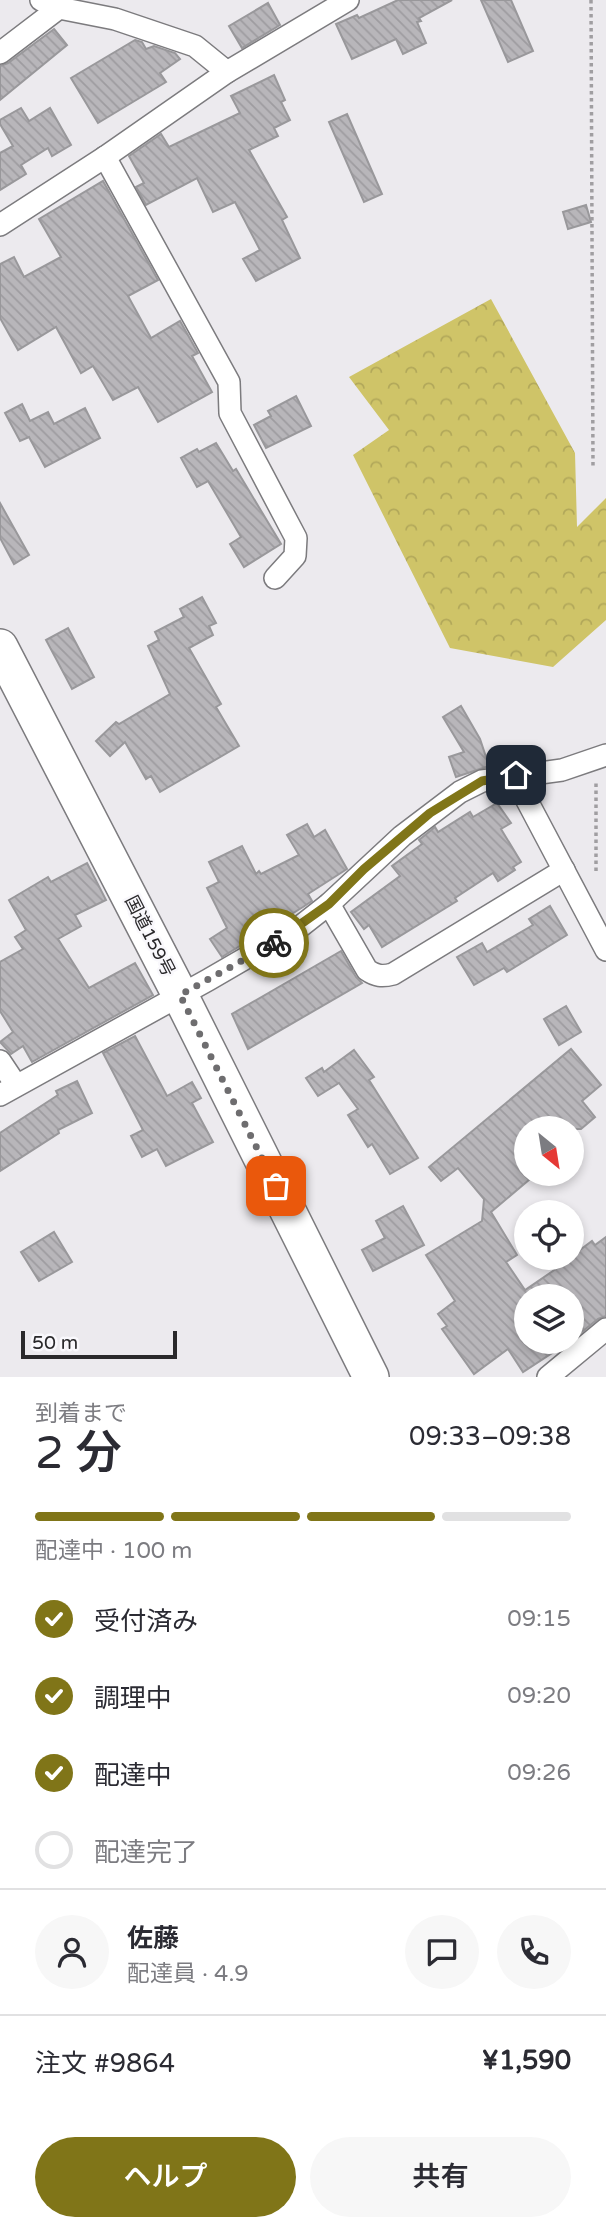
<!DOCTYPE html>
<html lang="ja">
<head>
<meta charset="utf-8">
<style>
  body { margin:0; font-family:"Varela Round","Noto Sans JP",sans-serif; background:#f7f7f7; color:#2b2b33; height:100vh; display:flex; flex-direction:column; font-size:26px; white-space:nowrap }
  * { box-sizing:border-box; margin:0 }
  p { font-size:23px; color:#7c7c81 }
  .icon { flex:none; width:38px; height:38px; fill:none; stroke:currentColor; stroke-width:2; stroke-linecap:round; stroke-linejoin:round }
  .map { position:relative; height:1377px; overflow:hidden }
  .details { display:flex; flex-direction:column; background:#fff; flex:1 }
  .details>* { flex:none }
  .needle { width:46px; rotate:150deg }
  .controls { position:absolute; left:514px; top:1116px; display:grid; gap:14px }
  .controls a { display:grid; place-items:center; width:70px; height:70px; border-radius:50%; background:#fff; box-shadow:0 4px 10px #0003; font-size:35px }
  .scale { position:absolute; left:21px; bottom:18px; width:156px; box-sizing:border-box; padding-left:7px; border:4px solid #2a292b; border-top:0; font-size:19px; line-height:24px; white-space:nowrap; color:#2a292b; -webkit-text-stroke:5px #f9f8fc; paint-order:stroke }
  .pin { position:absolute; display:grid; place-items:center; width:60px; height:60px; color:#fff; margin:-30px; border-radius:14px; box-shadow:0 4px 10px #0006 }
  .courier { position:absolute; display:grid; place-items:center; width:70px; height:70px; margin:-35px; border:5px solid #807518; border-radius:50%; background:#fff; color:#222; box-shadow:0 2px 9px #0007 }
  .summary em { font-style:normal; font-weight:600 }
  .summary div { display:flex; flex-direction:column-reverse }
  .summary { display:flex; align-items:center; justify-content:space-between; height:119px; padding:0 35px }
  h1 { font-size:46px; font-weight:600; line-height:52px }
  .bar { display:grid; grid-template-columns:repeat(4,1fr); gap:10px 7px; align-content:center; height:84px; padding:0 35px }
  .bar i { height:9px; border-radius:5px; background:#e1e1e2 }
  .bar .active { background:#807518 }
  .bar p { grid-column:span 4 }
  .line { display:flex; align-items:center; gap:18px; padding:0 35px; border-top:2px solid #e1e1e2 }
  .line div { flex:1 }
  .round { display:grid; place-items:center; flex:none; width:74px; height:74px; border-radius:37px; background:#f7f7f7 }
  ol { padding:0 35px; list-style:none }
  li { display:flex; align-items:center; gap:21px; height:77px }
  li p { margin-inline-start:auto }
  li .icon { padding:7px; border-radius:50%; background:#807518; color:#fff; stroke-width:4 }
  li:last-child { color:#7c7c81 }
  li i { width:38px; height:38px; border:4px solid #e1e1e2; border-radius:50% }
  .cta { display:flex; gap:14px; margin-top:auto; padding:14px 35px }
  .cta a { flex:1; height:80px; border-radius:42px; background:#807518; color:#fff; font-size:28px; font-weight:600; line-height:80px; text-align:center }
  .cta a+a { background:#f7f7f7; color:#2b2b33 }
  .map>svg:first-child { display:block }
  .forest { fill:url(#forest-crowns) }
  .building { fill:url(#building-back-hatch); stroke:#99989b; stroke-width:2 }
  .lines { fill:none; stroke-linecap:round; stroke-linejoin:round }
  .minor-casing { stroke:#7c7b7e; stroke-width:24 }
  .trunk-casing { stroke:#7c7b7e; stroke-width:38 }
  .path { stroke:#a09ea1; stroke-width:3.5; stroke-dasharray:3.5 3.5; stroke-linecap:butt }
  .minor { stroke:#fff; stroke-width:21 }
  .trunk { stroke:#fff; stroke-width:35 }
  .done { stroke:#6e6d6f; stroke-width:7; stroke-dasharray:0 12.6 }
  .route { stroke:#807518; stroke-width:9 }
  .labels { text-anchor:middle; stroke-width:5; stroke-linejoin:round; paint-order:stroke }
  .street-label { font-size:18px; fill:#2a292b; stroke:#f9f8fc }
</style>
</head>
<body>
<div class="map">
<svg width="606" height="1377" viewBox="0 0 606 1377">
  <defs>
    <pattern id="forest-crowns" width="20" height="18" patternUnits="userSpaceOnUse" patternTransform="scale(1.75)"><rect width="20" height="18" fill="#cfc468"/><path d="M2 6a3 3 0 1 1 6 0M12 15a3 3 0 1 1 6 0" fill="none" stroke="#b2a85a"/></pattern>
    <pattern id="building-back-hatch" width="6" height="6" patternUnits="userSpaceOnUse" patternTransform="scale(1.75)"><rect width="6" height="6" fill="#b8b6ba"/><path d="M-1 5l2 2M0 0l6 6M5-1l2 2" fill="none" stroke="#9e9ca0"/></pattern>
  </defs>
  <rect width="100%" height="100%" fill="#eceaee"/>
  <path class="forest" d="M491 299 575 453 577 527 606 498V620L553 667 450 648 353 455 389 430 349 377Z"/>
  <g class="building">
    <path d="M398 0H452L419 18 421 21 417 22 426 43 403 54 396 39 352 59 336 24 357 15 359 18Z"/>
    <path d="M481 0H511L533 51 508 62Z"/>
    <path d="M268 3 280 25 242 48 229 26Z"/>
    <path d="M54 29 67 45 0 100V66L8 63Z"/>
    <path d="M135 40 142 42 146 49 154 46 175 53 180 59 160 73 166 82 98 123 71 78Z"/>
    <path d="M274 75 285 100 281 102 290 120 274 128 278 136 249 150 287 217 282 220 300 258 256 281 243 259 260 250 235 202 213 212 197 178 146 205 136 187 144 183 129 156 161 134 169 147 240 113 231 96Z"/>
    <path d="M21 108 29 121 50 108 71 145 52 156 48 148 21 165 26 174 0 190V153L13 146 0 124V120Z"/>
    <path d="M347 114 382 194 364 202 329 122Z"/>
    <path d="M103 181 158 280 128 296 151 338 180 321 198 353 192 356 212 392 158 422 138 387 113 400 93 366 81 373 56 327 18 350 0 318V264L14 257 24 277 61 257 39 219Z"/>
    <path d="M586 205 591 222 568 229 563 212Z"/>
    <path d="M296 396 311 426 266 448 254 425 271 416 268 411Z"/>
    <path d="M22 404 30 421 48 412 54 424 85 408 100 438 45 467 29 437 20 441 5 413Z"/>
    <path d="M216 443 233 471 236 469 281 544 244 567 230 544 241 537 208 481 197 487 181 458 197 449 199 452Z"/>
    <path d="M0 503 29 555 14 564 0 538Z"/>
    <path d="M202 597 216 623 209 626 213 635 189 648 221 704 216 707 239 746 160 792 151 776 146 779 125 742 110 756 96 741 116 722 119 724 170 694 148 646 159 640 155 632 184 617 180 609Z"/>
    <path d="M68 628 94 677 72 689 46 640Z"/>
    <path d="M461 706 480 739 489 766 456 777 449 757 464 752 443 717Z"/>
    <path d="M497 803 511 823 501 829 521 862 513 867 515 870 498 881 493 873 455 898 457 901 382 947 369 925 364 929 351 912 400 876 392 866 422 844 419 840 435 827 438 832 470 812 473 817Z"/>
    <path d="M307 824 314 837 325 830 347 869 308 894 312 901 303 907 222 957 210 939 227 928 207 888 219 882 209 862 242 846 256 874 259 871 261 874 299 855 287 835Z"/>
    <path d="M87 863 106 900 75 915 81 926 58 939 89 988 135 963 153 995 32 1062 23 1046 11 1054 0 1042 13 1032 0 1011V962L23 949 15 937 26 930 9 900 48 877 51 882Z"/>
    <path d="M550 906 567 935 507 972 504 968 474 985 457 957 482 943 487 952 533 925 529 919Z"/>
    <path d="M341 951 356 977 362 983 248 1049 232 1014Z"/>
    <path d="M566 1006 581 1032 559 1045 544 1019Z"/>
    <path d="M135 1036 167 1096 192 1082 201 1098 192 1103 213 1142 166 1166 157 1149 142 1157 131 1136 143 1130 103 1053Z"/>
    <path d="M571 1049 601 1085 582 1101 595 1117 581 1129H527L526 1174H536L491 1212 517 1255 506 1262 525 1290 572 1258V1256L592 1241 595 1245 606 1237V1316L598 1319 572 1340V1297H527V1342H569L523 1372 508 1349 474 1374 442 1329 447 1326 438 1314 455 1301 426 1255 482 1221 484 1199 458 1168 441 1181 429 1167Z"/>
    <path d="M354 1050 374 1077 369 1080 418 1158 390 1174 372 1144 368 1147 348 1115 358 1109 339 1083 318 1096 306 1078 322 1068 324 1072Z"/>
    <path d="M77 1081 92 1113 58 1130 59 1133 0 1171V1133L58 1095 56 1091Z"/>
    <path d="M403 1206 424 1245 373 1271 362 1250 385 1238 376 1221Z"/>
    <path d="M54 1232 72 1262 39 1281 21 1252Z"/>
  </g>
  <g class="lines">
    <g class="minor-casing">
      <g id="minor">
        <path d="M41 0 59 8 115 19 195 46 227 72"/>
        <path d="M0 53 59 8"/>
        <path d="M105 157 229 382 230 413 296 538 295 556 275 578"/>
        <path d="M0 225 105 157 227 72 348 0"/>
        <path d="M516 775 523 793 606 950"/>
        <path d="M329 904 367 970C376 976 382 977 393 974L564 870"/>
        <path d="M0 1061 16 1085"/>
        <path d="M0 1095 208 980 301 926 329 904 402 836 460 792 482 781 562 770 606 755"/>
        <path d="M548 1377 606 1329"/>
      </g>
    </g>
    <g class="trunk-casing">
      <path id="trunk" d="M0 647 180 995 371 1377"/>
    </g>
    <g class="path">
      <path d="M591 0 593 467"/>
      <path d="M596 871V781"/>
    </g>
    <use href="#minor" class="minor"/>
    <use href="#trunk" class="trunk"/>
  </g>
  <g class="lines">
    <path class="done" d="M274 943 180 995 276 1186"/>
    <path class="route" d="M274 943 329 904 364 869 430 813 482 781 516 775"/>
  </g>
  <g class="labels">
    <g class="street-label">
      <text transform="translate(150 936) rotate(63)" y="6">国道159号</text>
    </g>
  </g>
</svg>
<div class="controls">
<a><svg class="needle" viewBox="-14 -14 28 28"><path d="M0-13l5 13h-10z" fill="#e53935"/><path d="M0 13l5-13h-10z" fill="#7c7c81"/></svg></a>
<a><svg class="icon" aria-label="locate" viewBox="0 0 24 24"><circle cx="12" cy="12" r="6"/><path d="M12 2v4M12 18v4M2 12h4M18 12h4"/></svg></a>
<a><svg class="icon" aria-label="layers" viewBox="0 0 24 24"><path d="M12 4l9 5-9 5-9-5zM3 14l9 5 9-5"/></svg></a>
</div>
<div class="scale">50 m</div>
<div class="pin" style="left:276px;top:1186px;background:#ea580c"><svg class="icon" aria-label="bag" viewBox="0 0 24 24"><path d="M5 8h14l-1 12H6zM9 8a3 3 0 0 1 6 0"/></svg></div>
<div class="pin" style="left:516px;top:775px;background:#1f2937"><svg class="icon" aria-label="home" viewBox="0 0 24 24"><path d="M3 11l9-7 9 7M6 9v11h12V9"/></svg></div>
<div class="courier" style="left:274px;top:943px"><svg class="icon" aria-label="bike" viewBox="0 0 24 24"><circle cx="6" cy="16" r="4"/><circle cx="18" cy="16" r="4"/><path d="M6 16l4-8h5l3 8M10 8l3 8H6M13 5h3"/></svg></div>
</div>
<section class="details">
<div class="summary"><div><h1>2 分</h1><p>到着まで</p></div><em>09:33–09:38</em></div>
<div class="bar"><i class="active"></i><i class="active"></i><i class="active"></i><i></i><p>配達中 · 100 m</p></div>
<ol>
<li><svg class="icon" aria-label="check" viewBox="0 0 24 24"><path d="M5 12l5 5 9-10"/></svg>受付済み<p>09:15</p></li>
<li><svg class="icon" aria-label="check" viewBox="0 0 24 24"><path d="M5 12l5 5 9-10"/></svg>調理中<p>09:20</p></li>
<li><svg class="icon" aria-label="check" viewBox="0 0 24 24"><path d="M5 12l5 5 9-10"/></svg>配達中<p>09:26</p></li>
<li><i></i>配達完了</li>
</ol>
<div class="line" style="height:126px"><a class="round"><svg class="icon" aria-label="person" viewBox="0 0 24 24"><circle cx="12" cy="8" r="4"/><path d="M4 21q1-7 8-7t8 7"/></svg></a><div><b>佐藤</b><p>配達員 · 4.9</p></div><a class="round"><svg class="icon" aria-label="chat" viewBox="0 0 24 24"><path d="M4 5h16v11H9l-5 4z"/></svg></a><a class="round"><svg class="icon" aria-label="phone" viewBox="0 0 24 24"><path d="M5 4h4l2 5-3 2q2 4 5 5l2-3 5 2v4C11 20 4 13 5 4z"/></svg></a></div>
<div class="line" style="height:91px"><div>注文 #9864</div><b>¥1,590</b></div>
<div class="cta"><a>ヘルプ</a><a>共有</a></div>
</section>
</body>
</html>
